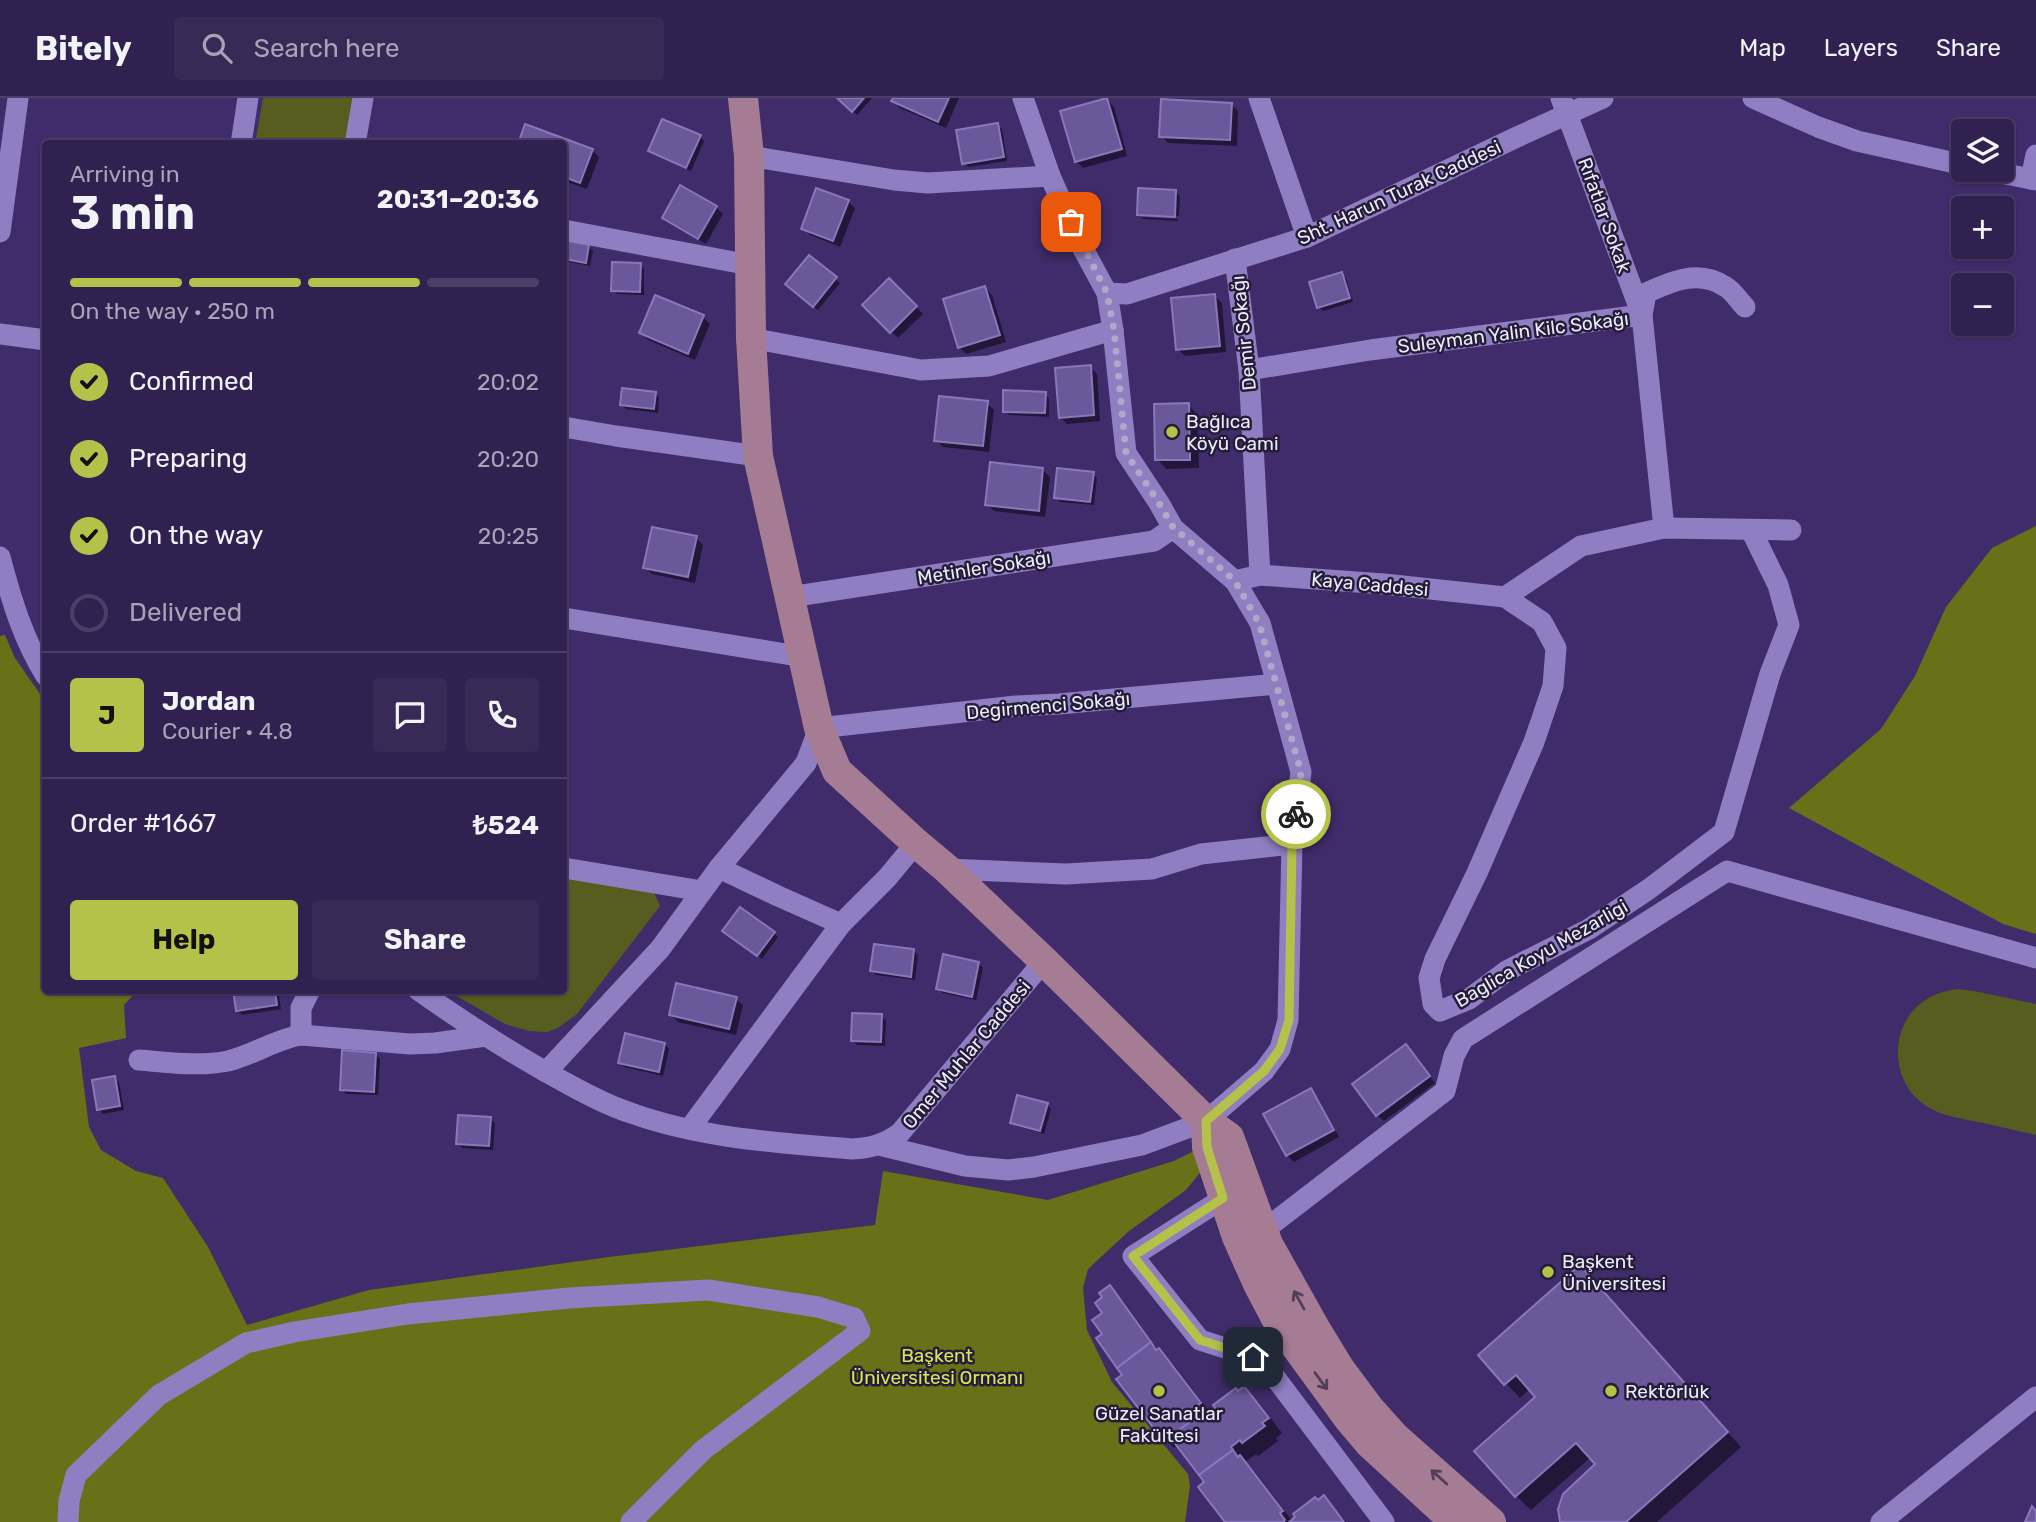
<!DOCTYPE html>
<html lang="en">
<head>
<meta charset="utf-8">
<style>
  body { margin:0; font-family:Rubik,sans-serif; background:#382957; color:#f1f3f6; height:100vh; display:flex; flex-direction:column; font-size:26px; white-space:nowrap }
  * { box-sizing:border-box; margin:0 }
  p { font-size:23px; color:#a8a3b7 }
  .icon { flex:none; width:38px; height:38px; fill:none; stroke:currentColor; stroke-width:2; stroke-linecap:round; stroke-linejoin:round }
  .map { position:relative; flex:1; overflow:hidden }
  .side { position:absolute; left:42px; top:42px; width:525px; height:854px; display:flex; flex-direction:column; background:#302150; border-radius:7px; box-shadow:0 2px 5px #0004,0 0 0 2px #4b3e67 }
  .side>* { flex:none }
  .tools { position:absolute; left:1951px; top:21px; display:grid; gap:14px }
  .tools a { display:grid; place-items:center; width:63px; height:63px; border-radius:7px; background:#302150; box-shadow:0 2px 5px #0004,0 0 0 2px #4b3e67; font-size:35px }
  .pin { position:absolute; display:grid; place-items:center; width:60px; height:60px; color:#fff; margin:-30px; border-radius:14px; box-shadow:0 4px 10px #0006 }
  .courier { position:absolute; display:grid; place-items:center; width:70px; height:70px; margin:-35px; border:5px solid #b4c24a; border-radius:50%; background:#fff; color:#222; box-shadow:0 2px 9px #0007 }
  .head em { font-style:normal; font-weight:700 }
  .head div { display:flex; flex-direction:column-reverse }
  .head { display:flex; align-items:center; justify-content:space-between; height:119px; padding:0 28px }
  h1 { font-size:46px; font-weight:700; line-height:52px }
  .bar { display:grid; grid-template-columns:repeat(4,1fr); gap:10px 7px; align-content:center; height:84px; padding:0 28px }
  .bar i { height:9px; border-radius:5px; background:#4b3e67 }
  .bar .active { background:#b4c24a }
  .bar p { grid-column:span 4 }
  .line { display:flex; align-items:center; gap:18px; padding:0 28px; border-top:2px solid #4b3e67 }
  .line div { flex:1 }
  .round { display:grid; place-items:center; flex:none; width:74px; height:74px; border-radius:7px; background:#382957 }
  ol { padding:0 28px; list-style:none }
  li { display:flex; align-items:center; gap:21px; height:77px }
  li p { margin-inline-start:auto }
  li .icon { padding:7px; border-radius:50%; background:#b4c24a; color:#111; stroke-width:4 }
  li:last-child { color:#a8a3b7 }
  li i { width:38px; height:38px; border:4px solid #4b3e67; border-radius:50% }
  .primary-button { display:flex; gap:14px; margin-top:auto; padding:14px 28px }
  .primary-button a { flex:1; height:80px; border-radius:7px; background:#b4c24a; color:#111; font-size:28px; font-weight:700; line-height:80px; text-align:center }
  .primary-button a+a { background:#382957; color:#f1f3f6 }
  header { display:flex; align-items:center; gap:42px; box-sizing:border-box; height:98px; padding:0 35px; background:#302150; border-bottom:2px solid #4b3e67 }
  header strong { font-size:33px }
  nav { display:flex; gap:38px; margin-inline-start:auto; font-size:24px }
  .search { width:490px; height:63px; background:#382957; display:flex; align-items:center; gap:18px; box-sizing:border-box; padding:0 24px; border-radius:7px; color:#a8a3b7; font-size:26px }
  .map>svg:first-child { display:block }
  .green { fill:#565d1f }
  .forest { fill:#687118 }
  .shadow { fill:#0007 }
  .building { fill:#6a589a; stroke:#8977bc; stroke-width:2 }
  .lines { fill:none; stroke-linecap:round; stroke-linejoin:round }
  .street { stroke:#907ec3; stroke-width:21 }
  .secondary { stroke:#a67c95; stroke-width:30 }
  .oneway { stroke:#523e59 }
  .done { stroke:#b0a8c7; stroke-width:7; stroke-dasharray:0 12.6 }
  .route { stroke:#b4c24a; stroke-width:9 }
  .poi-dot { fill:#b4c24a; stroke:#241c38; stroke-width:2.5 }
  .labels { text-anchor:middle; stroke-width:5; stroke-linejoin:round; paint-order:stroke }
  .street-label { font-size:19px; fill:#edeaf9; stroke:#241c38 }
  .poi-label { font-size:19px; fill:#edeaf9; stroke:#241c38; text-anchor:start }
  .park-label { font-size:19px; fill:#d7e858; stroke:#241c38 }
</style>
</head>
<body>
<header>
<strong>Bitely</strong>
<div class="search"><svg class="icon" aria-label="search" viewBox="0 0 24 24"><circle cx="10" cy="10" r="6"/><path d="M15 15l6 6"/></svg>Search here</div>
<nav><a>Map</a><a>Layers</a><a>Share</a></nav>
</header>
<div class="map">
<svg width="2036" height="1424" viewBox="0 0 2036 1424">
  <rect width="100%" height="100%" fill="#402c6a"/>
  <g class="green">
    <path d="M263 0H355L347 45 255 46Z"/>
    <path d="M564 777 652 790 660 808 577 916 558 930 547 934 529 933 505 926 448 893 564 892Z"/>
    <path d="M1957 891 1974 893 2036 906V1037C2015 1032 1994 1027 1973 1023 1959 1020 1944 1018 1932 1011 1889 990 1886 926 1927 901 1936 895 1946 893 1957 891Z"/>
  </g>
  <g class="forest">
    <path d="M2036 428V836L2003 826 1789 710 1881 631 1915 578 1946 509 1992 450Z"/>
    <path d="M5 537 15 560 45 603 46 892 137 893 124 907 126 940 79 950 89 1029 101 1052 136 1073 163 1080 208 1149 247 1227 369 1192 609 1159 875 1127 883 1073 1048 1102 1174 1063 1198 1051 1203 1071 1186 1092 1129 1133 1088 1171 1083 1190 1087 1232 1112 1284 1188 1376 1190 1388 1185 1424H0V538Z"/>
  </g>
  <g class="shadow">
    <path d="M839 0H872L857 17Z"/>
    <path d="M895 0H959L946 30 900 10 893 3Z"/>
    <path d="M1107 2 1114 9 1127 58 1083 70 1076 63Z"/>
    <path d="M1231 6 1238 13 1237 48 1168 45 1161 38Z"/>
    <path d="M997 27 1002 31 1007 63 968 69 964 65Z"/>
    <path d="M526 28 592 52 599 59 587 91 564 83V46Z"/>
    <path d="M700 39 704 43 691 73 654 57 650 53Z"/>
    <path d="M1175 93 1180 98 1179 118 1140 116V119L1138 117Z"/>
    <path d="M848 103 855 110 840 149 810 137 803 130Z"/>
    <path d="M716 109 723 116 706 146 671 126 664 119Z"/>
    <path d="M1141 119 1178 121V123L1143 121Z"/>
    <path d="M564 144 589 149 593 153 590 168 564 163Z"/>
    <path d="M640 166 644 171V197L617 196 613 192Z"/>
    <path d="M1341 176 1346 180 1353 204 1323 213 1319 209Z"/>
    <path d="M835 181 840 185 818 212 791 190Z"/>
    <path d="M889 182 923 216 898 240 864 207Z"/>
    <path d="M985 190 992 197 1006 244 966 256 959 249Z"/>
    <path d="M1215 198 1222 205 1226 254 1185 258 1178 251Z"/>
    <path d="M703 219 710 226 695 262 648 242 641 235Z"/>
    <path d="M1090 269 1097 276 1100 323 1067 326 1060 319Z"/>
    <path d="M655 295 659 300 658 315 626 311 621 307Z"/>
    <path d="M1045 296 1049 300V319L1009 317 1004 313Z"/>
    <path d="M987 305 994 312 989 354 943 349 936 342Z"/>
    <path d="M1188 307 1198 317 1199 370 1166 371 1157 361Z"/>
    <path d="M1043 372 1050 379 1045 419 994 413 987 406Z"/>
    <path d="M1093 375 1097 380 1094 407 1060 404 1056 399Z"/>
    <path d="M696 440 703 447 695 485 652 476 645 469Z"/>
    <path d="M774 835 778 839 762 861 729 837Z"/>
    <path d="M914 853 918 857 915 882 876 877 872 872Z"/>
    <path d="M978 865 983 870 976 902 942 895 938 890Z"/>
    <path d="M235 892H278L281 911 242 917 238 913Z"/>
    <path d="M736 901 743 907 736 937 678 924 671 917Z"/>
    <path d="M881 918 886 922 885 948 857 947 853 943Z"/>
    <path d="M665 946 669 951 663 978 624 969 620 965Z"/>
    <path d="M376 956 380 961 378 997 346 996 342 991Z"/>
    <path d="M1413 956 1435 985 1384 1023 1377 1017Z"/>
    <path d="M114 980 119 984 124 1012 103 1016 99 1011Z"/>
    <path d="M1310 992 1317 999 1339 1039 1294 1064 1287 1057Z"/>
    <path d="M1047 1007 1051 1011 1044 1036 1016 1028 1012 1024Z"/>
    <path d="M490 1021 495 1025 493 1052 462 1050 457 1045Z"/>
    <path d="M1594 1184 1741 1349 1657 1424H1563L1598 1366 1591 1359 1531 1412 1516 1398 1538 1299 1530 1291 1520 1300 1506 1285Z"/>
    <path d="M1110 1189 1124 1204 1158 1252 1173 1266 1211 1316 1244 1290 1258 1304 1282 1335 1276 1340 1278 1343 1258 1358 1256 1356 1245 1364 1255 1374 1293 1424 1324 1400 1346 1424H1227L1207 1385 1178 1347 1174 1350 1160 1336 1125 1277 1104 1236V1200Z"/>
  </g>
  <g class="building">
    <path d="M837 0H864L852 14Z"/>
    <path d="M893 0H949L938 24 891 3Z"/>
    <path d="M1107 0 1122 51 1075 64 1060 13Z"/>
    <path d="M1161 1 1232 5 1230 42 1159 39Z"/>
    <path d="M662 21 701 37 686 70 648 53Z"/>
    <path d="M998 25 1004 59 962 66 956 32Z"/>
    <path d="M525 26 593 51 580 85 564 79V46H518Z"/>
    <path d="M680 87 717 108 698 141 662 120Z"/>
    <path d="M816 90 849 102 833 143 801 131Z"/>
    <path d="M1138 90 1176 92 1175 119 1137 117Z"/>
    <path d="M564 142 589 147 586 165 564 161Z"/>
    <path d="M809 157 837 179 813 209 785 186Z"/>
    <path d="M612 164 641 165 640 194 611 193Z"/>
    <path d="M1342 174 1350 200 1317 210 1309 184Z"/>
    <path d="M889 180 917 208 890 235 862 207Z"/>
    <path d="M985 188 1000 237 958 250 943 201Z"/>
    <path d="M1215 196 1220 248 1176 252 1171 200Z"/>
    <path d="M655 197 704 217 688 256 639 235Z"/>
    <path d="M1091 267 1094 317 1059 320 1055 270Z"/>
    <path d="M622 290 656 294 654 311 620 307Z"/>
    <path d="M1003 292 1046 294 1045 315 1003 314Z"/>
    <path d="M939 298 988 303 983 348 934 343Z"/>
    <path d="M1189 305 1190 362H1155L1154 306Z"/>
    <path d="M990 364 1043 370 1039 413 985 407Z"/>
    <path d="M1057 370 1094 374 1090 404 1054 400Z"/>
    <path d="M652 429 697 438 688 479 643 470Z"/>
    <path d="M740 809 775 834 757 858 722 833Z"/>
    <path d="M874 846 914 851 911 879 870 873Z"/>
    <path d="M943 856 979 864 972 899 936 891Z"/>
    <path d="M676 885 737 899 729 931 669 917Z"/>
    <path d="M233 892H275L277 907 236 913Z"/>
    <path d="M852 915 882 916 881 944 851 943Z"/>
    <path d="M625 935 665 945 659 974 618 965Z"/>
    <path d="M1406 946 1430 978 1376 1018 1352 986Z"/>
    <path d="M342 952 376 955 374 994 340 992Z"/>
    <path d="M115 978 120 1008 97 1012 92 982Z"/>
    <path d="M1311 990 1334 1032 1286 1058 1263 1016Z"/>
    <path d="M1017 997 1048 1005 1040 1033 1010 1025Z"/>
    <path d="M458 1017 491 1019 489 1048 456 1046Z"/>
    <path d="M1580 1167 1728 1334 1626 1424H1560L1558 1411 1563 1396 1595 1366 1576 1345 1515 1399 1474 1353 1535 1299 1516 1277 1504 1287 1478 1257Z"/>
    <path d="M1110 1187 1151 1244 1117 1270 1096 1240 1102 1236 1092 1222 1102 1215 1095 1205 1102 1199 1099 1195Z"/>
    <path d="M1151 1244 1156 1252 1159 1250 1201 1305 1198 1307 1203 1314 1170 1339 1165 1332 1159 1337 1116 1281 1122 1277 1117 1270Z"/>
    <path d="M1244 1288 1269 1320 1262 1325 1265 1328 1242 1345 1240 1342 1231 1349 1233 1352 1199 1377 1170 1339 1203 1314 1206 1317 1215 1310 1213 1307 1236 1290 1238 1293Z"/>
    <path d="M1233 1352 1238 1359 1240 1357 1283 1413 1280 1415 1285 1422 1283 1424H1225L1198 1389 1204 1384 1199 1377Z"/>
    <path d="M1324 1397 1344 1424H1289L1295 1419 1293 1416 1315 1399 1318 1402Z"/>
    <path d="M2032 1408 2036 1413V1424H2025Z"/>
  </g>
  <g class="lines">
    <g class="street">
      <path d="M1259 0 1307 139"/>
      <path d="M1561 0 1642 217 1664 430"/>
      <path d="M1753 0 1818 29 1857 43 1964 67"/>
      <path d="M241 46 248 0"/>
      <path d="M355 46 363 0"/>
      <path d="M749 58 894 82 928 85 1050 78"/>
      <path d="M1986 72 2036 82"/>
      <path d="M2031 81 2036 57"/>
      <path d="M564 132 750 167"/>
      <path d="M0 134 18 0"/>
      <path d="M1235 161 1249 272 1260 477"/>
      <path d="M1107 195 1127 196 1307 139 1517 39 1603 0"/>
      <path d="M0 236 46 242"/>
      <path d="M751 240 921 272 989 268 1113 232"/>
      <path d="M1249 272 1370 252 1642 217 1646 195C1672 183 1699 171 1726 189 1733 193 1739 203 1745 209"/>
      <path d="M564 329 616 338 758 358"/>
      <path d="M0 459C11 501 23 541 46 578"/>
      <path d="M1235 483 1260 477 1384 486 1505 499 1542 524 1556 550 1553 588 1534 644 1477 775 1435 861 1429 880 1433 906 1440 913 1469 901 1508 872 1589 831 1649 791 1724 734 1770 576 1789 527 1778 487 1751 432"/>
      <path d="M790 499 1154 443 1173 430"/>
      <path d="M1505 499 1581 448 1664 430 1791 432"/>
      <path d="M564 520 804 559"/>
      <path d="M564 770 702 793"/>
      <path d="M719 770 778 798 841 826 887 780 916 745"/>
      <path d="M947 771 1066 776 1152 771 1201 756 1292 746"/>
      <path d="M418 892C466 926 516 958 568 986 588 997 609 1008 631 1015 700 1040 779 1045 852 1051 871 1050 885 1046 900 1035L1044 863"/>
      <path d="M301 937V910L310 892"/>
      <path d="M139 962C167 964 199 969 228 963 253 957 276 941 301 937L410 946 435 945 486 938"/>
      <path d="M546 974 660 851 719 770 806 665 819 630 1016 608 1059 606 1277 586"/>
      <path d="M690 1030 841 826"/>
      <path d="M879 1047 965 1068 1008 1072 1034 1069 1142 1047 1206 1023 1264 973 1280 951 1288 922 1292 746 1301 674 1277 586 1260 525 1235 483 1173 430 1159 405 1126 355 1113 232 1107 195 1081 147 1050 78 1023 0"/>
      <path d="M1233 1094 1133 1158 1200 1242 1253 1259 1268 1270 1384 1424"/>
      <path d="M1263 1133 1445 993 1454 958 1463 941 1727 773 2036 860"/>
      <path d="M68 1424 69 1403 76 1377 159 1297 246 1245 294 1234 408 1216 569 1200 708 1192 818 1209 854 1220 860 1233 703 1352 631 1424"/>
      <path d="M1881 1424 2036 1299"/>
    </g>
    <g class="secondary">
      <path d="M743 0 749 58 751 240 758 358 819 630 837 673 916 745 947 771 1044 863 1206 1023 1229 1039 1268 1146 1315 1230 1340 1271 1369 1310 1395 1339 1491 1424"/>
      <path d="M1206 1023 1207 1049 1237 1139 1258 1186 1278 1224 1348 1320 1370 1346 1455 1424"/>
    </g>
  </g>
  <defs><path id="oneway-shaft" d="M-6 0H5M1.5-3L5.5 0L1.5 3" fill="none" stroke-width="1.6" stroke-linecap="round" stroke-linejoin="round" transform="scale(1.75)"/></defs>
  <g class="oneway">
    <use href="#oneway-shaft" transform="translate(1299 1202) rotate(-119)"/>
    <use href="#oneway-shaft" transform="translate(1321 1283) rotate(54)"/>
    <use href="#oneway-shaft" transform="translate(1439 1379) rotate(-138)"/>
  </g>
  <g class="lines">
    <path class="done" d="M1071 124 1107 195 1114 232 1126 355 1159 405 1173 429 1235 483 1259 525 1301 674 1296 716"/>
    <path class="route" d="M1253 1259 1200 1242 1133 1158 1223 1100 1207 1049 1206 1023 1264 973 1280 951 1289 922 1292 746 1296 716"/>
  </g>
  <g class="poi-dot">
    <circle cx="1172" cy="334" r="7"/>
    <circle cx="1548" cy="1174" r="7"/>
    <circle cx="1159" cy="1293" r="7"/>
    <circle cx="1611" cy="1293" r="7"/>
  </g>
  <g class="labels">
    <g class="street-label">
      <text transform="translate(1399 94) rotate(-25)" y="7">Sht. Harun Turak Caddesi</text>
      <text transform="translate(1605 117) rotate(70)" y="7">Rıfatlar Sokak</text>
      <text transform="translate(1513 234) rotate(-7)" y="7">Suleyman Yalin Kilc Sokağı</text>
      <text transform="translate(1243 235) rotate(-96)" y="7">Demir Sokağı</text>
      <text transform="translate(984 469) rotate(-9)" y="7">Metinler Sokağı</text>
      <text transform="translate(1370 486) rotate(5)" y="7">Kaya Caddesi</text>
      <text transform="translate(1048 607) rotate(-5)" y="7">Degirmenci Sokağı</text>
      <text transform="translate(1541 855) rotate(-30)" y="7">Baglica Koyu Mezarligi</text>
      <text transform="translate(966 956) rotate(-50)" y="7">Omer Muhlar Caddesi</text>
    </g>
    <g class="poi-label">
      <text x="1186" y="330">Bağlıca<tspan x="1186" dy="22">Köyü Cami</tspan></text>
      <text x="1562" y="1170">Başkent<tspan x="1562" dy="22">Üniversitesi</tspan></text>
      <text x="1625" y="1300">Rektörlük</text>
      <text x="1159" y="1322" text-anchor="middle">Güzel Sanatlar<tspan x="1159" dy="22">Fakültesi</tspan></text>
    </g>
    <g class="park-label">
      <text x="937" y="1264">Başkent<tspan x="937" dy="22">Üniversitesi Ormanı</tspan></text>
    </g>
  </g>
</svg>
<div class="tools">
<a><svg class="icon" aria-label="layers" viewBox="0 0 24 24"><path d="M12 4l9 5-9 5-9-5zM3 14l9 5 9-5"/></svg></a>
<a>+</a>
<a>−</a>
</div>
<div class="pin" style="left:1071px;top:124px;background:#ea580c"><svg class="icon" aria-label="bag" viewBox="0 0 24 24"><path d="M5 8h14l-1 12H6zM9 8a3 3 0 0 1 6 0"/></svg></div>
<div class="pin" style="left:1253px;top:1259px;background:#1f2937"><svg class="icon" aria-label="home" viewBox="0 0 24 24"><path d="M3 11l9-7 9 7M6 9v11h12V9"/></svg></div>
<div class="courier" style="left:1296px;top:716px"><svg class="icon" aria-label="bike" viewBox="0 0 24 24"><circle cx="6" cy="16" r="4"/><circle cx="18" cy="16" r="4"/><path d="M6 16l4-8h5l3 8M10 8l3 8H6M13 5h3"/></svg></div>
<section class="side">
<div class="head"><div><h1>3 min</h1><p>Arriving in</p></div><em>20:31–20:36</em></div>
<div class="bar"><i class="active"></i><i class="active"></i><i class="active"></i><i></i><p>On the way · 250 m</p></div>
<ol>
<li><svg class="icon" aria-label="check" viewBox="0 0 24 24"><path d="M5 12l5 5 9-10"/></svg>Confirmed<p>20:02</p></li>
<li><svg class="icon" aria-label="check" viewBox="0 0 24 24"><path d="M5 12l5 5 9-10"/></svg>Preparing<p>20:20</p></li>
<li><svg class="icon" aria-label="check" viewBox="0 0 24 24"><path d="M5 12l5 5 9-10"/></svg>On the way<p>20:25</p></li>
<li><i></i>Delivered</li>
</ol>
<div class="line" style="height:126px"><b class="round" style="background:#b4c24a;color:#111">J</b><div><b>Jordan</b><p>Courier · 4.8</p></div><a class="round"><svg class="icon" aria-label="chat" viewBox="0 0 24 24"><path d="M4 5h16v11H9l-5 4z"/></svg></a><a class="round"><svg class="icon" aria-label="phone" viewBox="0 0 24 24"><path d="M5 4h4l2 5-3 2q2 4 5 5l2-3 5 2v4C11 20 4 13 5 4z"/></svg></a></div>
<div class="line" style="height:91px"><div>Order #1667</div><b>₺524</b></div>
<div class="primary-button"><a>Help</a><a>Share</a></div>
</section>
</div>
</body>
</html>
